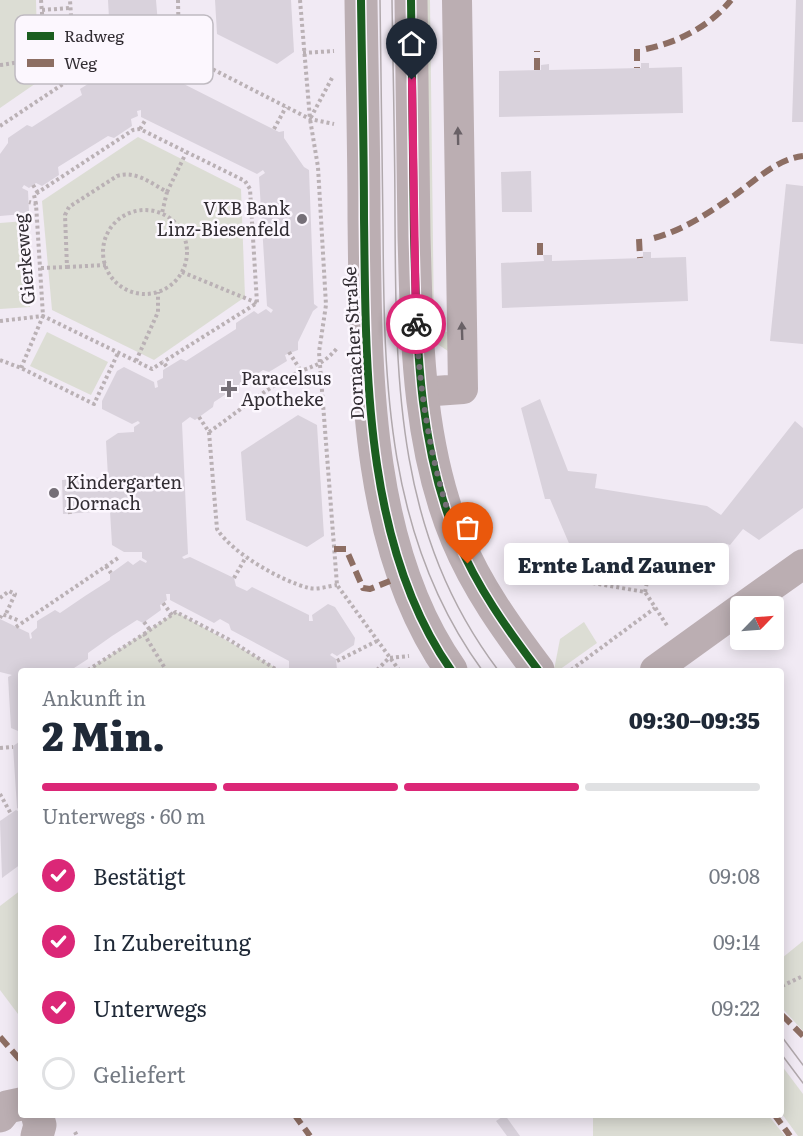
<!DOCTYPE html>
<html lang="de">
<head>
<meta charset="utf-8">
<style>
  body { margin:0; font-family:Literata,serif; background:#f2f2f3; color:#1f2937; height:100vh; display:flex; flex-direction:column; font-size:22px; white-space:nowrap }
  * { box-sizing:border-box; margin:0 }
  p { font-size:20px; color:#747a83 }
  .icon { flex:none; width:33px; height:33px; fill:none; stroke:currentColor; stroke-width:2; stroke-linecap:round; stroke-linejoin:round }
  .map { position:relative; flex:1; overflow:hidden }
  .sheet { position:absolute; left:18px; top:668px; width:766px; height:450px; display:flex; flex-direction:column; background:#fff; border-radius:6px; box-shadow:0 3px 15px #0003 }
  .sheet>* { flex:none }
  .needle { width:39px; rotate:65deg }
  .controls { position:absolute; left:730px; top:596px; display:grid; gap:12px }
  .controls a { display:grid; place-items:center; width:54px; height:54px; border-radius:6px; background:#fff; box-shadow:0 3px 15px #0003; font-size:30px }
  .pin { position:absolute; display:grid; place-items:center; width:51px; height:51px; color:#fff; margin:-62px -26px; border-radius:50% 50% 50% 0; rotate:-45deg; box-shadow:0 0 6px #0007 }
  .pin .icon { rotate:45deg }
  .courier { position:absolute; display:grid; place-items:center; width:60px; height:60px; margin:-30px; border:4px solid #db2777; border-radius:50%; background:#fff; color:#222; box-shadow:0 2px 8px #0007 }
  .bubble { position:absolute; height:42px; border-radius:6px; background:#fff; box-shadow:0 3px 15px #0003; font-size:20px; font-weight:800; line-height:42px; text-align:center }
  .overview em { font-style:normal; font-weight:800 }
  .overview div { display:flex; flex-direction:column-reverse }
  .overview { display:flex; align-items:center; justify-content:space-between; height:102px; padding:0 24px }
  h1 { font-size:39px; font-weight:800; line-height:45px }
  .bar { display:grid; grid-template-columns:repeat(4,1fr); gap:9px 6px; align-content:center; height:72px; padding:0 24px }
  .bar i { height:8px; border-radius:4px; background:#e0e1e3 }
  .bar .active { background:#db2777 }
  .bar p { grid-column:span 4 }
  ol { padding:0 24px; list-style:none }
  li { display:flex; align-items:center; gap:18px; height:66px }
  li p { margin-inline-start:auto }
  li .icon { padding:6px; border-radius:50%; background:#db2777; color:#fff; stroke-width:4 }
  li:last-child { color:#747a83 }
  li i { width:33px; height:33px; border:3px solid #e0e1e3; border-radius:50% }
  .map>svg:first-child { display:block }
  .green { fill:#dcddd4 }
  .building { fill:#d9d2dc }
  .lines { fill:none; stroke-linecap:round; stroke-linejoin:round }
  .path { stroke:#bab1b5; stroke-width:4; stroke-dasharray:3 3; stroke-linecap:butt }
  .minor { stroke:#bbaeb2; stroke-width:30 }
  .tertiary { stroke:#bbaeb2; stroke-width:33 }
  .tram { stroke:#b0a8ac; stroke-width:1.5 }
  .quiet { stroke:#8d6e63; stroke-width:6; stroke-dasharray:12 6; stroke-linecap:butt }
  .cycleway-casing { stroke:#fcf7fe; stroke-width:11 }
  .cycleway { stroke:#1b5e20; stroke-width:8 }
  .oneway { fill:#696166 }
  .done { stroke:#756f77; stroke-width:6; stroke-dasharray:0 10.8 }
  .route { stroke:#db2777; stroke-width:8 }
  .poi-dot { fill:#756f77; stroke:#fcf7fe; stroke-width:2 }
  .labels { text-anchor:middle; stroke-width:5; stroke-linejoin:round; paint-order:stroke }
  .poi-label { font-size:18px; fill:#322d33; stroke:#fcf7fe; text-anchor:start }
  .street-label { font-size:18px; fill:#322d33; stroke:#fcf7fe }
  .key { fill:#fcf7fe; stroke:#bfbac1; stroke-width:1.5 }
  .key-label { font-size:16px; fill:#322d33 }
</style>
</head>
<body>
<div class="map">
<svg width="803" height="1136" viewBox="0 0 803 1136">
  <rect width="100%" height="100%" fill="#f1eaf4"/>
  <g class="green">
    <path d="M0 0H36L37 38 26 54 42 79 0 108Z"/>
    <path d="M424 0H430L434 325 452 335 448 351 430 339Z"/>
    <path d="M138 137 241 189 245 297 154 360 52 310 42 201Z"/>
    <path d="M25 221 30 307 0 309V223Z"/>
    <path d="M47 332 108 362 91 395 30 366Z"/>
    <path d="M176 612 276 668 277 670H88Z"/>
    <path d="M584 622 597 643 559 670H554L560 639Z"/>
    <path d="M21 890V1018L0 990V906Z"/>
    <path d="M803 941V1031L782 1008V958Z"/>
    <path d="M782 1066 803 1094V1136H798L782 1114Z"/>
    <path d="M593 1115H768L785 1136H593Z"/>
  </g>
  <g class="building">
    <path d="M108 0H156L162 73 279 132 284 131V138L304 167 309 170 314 304 318 307 313 311 298 342V350L285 355 287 361 269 372 263 370 214 402 213 407 195 420 190 417 182 423 188 554 182 557 184 559 190 557 234 578 236 586 247 591 252 587 309 615V621H313L312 615 328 604 335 607 355 638 354 645 337 656 332 653 330 655 336 659 337 670H289V661L231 630 229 624 220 619 214 623 170 600V594H166L167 600 160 605 161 610 143 623 137 620 112 636 88 653V659L71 670 65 668 21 670V810L17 808 13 746 19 742 18 731 11 728 8 677 12 675 0 672V619L29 633 30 639 32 638 31 633 37 628V621L55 610 60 613 85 596 110 580V574L128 561 133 565 140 560 146 563 147 561 142 558V552H124L112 545 110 511 63 514 62 480 108 477 106 441 118 433 134 432V427L140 423 138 421 132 424 102 409V401L117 371 124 367 154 382 155 388 158 387 157 381 163 378V370L181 359 186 361 236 329V323L254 311 258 314 266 309 271 313 273 310 267 306 259 177 265 173 263 170 257 174 141 117V110L137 111 138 116 131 119 132 126 114 138 108 136 58 167 59 175 42 186 36 183 29 188 24 185 22 188 28 191 29 211 23 214 0 216V154L8 143V138L27 125 32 127 82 95 80 89 99 77 103 80 110 75 117 78 118 76 112 73Z"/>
    <path d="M215 0H291L294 52 277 64 217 34Z"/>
    <path d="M796 0H803V122H792Z"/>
    <path d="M641 63H649V68L682 67 683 113 499 117V71L541 70V65L549 64V70L641 68Z"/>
    <path d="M531 171 532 212H502L501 172Z"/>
    <path d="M786 184 803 186V344L770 341Z"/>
    <path d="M643 252H651V258L686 257 688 301 502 308 501 263 544 261 543 255H552V261L643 258Z"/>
    <path d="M540 399 568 471 597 474 595 488 707 506 721 515 795 421 803 428V508L759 540 743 529 730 545 727 544 700 580 577 562 550 499H545L521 408Z"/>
    <path d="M298 415 317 425 324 536 307 547 246 520 241 452Z"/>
    <path d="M16 810 21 813V864L2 878 0 821Z"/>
    <path d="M505 1115 520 1136H507L496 1121Z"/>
  </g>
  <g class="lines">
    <g class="path">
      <path d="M178 0 179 52 310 119 334 124"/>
      <path d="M300 0 310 119"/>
      <path d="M42 10 70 8"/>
      <path d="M303 53 334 51"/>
      <path d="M160 64 178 52"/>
      <path d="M0 65C49 60 44 41 41 0"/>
      <path d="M167 75 179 52"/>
      <path d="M332 78 310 119 318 167 326 305 319 352 337 585 399 670"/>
      <path d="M0 126 75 76 70 0"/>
      <path d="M140 129 146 119"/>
      <path d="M274 129 286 107"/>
      <path d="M33 185 38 193"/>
      <path d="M167 192 186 153"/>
      <path d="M36 204 34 195 133 130 140 129 245 181 250 189 257 303 163 362"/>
      <circle cx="145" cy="252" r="42"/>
      <path d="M67 267 106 265"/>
      <path d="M41 268 67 267 65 215 69 207 117 176C135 170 151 183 167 192L162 213"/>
      <path d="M182 272 257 303"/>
      <path d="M0 321 43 316 152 369 163 362 167 367"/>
      <path d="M289 352 301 371"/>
      <path d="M0 360 21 368 94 404 118 353"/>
      <path d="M136 361 158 312V292"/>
      <path d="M21 368 43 316 36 204 29 202"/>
      <path d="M199 417 209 432C235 414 260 393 287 378 309 365 320 369 338 347"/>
      <path d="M209 432 217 529C232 553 281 581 309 588 317 590 329 586 337 585"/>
      <path d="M67 488 70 514"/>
      <path d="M106 566 111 573"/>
      <path d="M234 578 246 557"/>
      <path d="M563 578 645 592 668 627"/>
      <path d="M645 592 649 572"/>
      <path d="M0 598 9 591 15 594 5 616"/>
      <path d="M163 603 172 615"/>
      <path d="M0 618 2 614 20 621"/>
      <path d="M144 622 150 630"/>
      <path d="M16 627 118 558"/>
      <path d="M144 634 176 612 228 639 277 670"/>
      <path d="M337 661 377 641"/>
      <path d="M88 670 144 634 166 670"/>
      <path d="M377 670 389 658 409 656"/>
      <path d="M571 670 655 608"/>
      <path d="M0 748 13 747"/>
      <path d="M0 794 11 814"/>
      <path d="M782 986 803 976"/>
      <path d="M75 1132 77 1136"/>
    </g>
    <g class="minor">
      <path d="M421 392 463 389 457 0"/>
      <path d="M744 606 803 564"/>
      <path d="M655 670 741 608"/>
    </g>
    <g class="tertiary">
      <path d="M361 0C362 73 364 145 364 218 366 365 363 545 451 670"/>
      <path d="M411 0C412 79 413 157 414 236 417 338 417 443 457 539 477 587 507 629 538 670"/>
      <path d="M0 1116 7 1107 21 1104"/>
      <path d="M37 1136 40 1125 37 1114"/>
    </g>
    <g class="tram">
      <path d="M380 0C381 76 382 151 383 227 384 384 386 538 482 670"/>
      <path d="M392 0C393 73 395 146 395 218 396 381 395 533 498 670"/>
      <path d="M782 1037 803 1065"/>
      <path d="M782 1055 803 1083"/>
    </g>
    <g class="quiet">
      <path d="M637 49V68"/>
      <path d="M646 49C679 42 710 26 731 0"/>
      <path d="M537 70V51"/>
      <path d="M654 238C684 230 710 212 735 195 756 180 777 159 803 156"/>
      <path d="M639 239 640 258"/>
      <path d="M540 243V261"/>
      <path d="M334 549H346L363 588 370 589 390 581"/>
      <path d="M782 1015 803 1036"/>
      <path d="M0 1037 21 1061"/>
      <path d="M294 1114 310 1136"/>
      <path d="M774 1114 790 1136"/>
    </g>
    <g class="cycleway-casing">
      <g id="cycleway">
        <path d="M361 0C362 73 364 145 364 218 366 365 363 545 451 670"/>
        <path d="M411 0C412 79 413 157 414 236 417 338 417 443 457 539 477 587 507 629 538 670"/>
      </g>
    </g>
    <use href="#cycleway" class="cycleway"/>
  </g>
  <defs><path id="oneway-solid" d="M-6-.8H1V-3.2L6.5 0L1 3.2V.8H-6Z" transform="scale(1.5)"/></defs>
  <g class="oneway">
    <use href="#oneway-solid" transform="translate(458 136) rotate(-91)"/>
    <use href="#oneway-solid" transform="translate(462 331) rotate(-92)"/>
  </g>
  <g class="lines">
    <path class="done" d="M416 324C421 407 434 487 468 564"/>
    <path class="route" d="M412 80 416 324"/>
  </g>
  <g class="poi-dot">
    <circle cx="302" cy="219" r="6"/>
    <path d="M226 380h6v6h6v6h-6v6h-6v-6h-6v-6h6z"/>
    <circle cx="54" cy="493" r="6"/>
  </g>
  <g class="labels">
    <g class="poi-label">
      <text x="290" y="215" text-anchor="end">VKB Bank<tspan x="290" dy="21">Linz-Biesenfeld</tspan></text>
      <text x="241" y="385">Paracelsus<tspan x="241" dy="21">Apotheke</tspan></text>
      <text x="66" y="489">Kindergarten<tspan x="66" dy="21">Dornach</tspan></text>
    </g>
    <g class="street-label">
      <text transform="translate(25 259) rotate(-95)" y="6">Gierkeweg</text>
      <text transform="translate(354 343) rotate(-93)" y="6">Dornacher Straße</text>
    </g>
  </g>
  <rect x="15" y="15" width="198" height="69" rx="9" class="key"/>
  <rect x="27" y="32" width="27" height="8" fill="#1b5e20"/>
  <rect x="27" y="59" width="27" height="8" fill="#8d6e63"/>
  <g class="key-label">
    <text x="64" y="42">Radweg</text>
    <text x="64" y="69">Weg</text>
  </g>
</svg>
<div class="controls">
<a><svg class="needle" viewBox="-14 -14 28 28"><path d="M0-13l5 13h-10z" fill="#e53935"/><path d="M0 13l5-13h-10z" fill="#747a83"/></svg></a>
</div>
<div class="pin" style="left:468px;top:564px;background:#ea580c"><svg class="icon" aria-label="bag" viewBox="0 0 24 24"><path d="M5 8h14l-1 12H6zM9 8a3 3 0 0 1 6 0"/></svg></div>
<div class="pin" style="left:412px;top:80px;background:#1f2937"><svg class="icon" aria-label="home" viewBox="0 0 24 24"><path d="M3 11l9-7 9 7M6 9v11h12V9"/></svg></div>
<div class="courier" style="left:416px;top:324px"><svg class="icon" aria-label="bike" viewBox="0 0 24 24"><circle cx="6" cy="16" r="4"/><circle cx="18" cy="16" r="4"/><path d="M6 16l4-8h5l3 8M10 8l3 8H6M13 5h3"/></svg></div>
<div class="bubble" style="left:504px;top:543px;width:225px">Ernte Land Zauner</div>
<section class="sheet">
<div class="overview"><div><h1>2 Min.</h1><p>Ankunft in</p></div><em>09:30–09:35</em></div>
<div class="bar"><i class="active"></i><i class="active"></i><i class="active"></i><i></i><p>Unterwegs · 60 m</p></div>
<ol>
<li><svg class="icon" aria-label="check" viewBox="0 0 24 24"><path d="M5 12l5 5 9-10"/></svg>Bestätigt<p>09:08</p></li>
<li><svg class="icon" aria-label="check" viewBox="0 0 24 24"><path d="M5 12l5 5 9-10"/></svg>In Zubereitung<p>09:14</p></li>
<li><svg class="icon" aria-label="check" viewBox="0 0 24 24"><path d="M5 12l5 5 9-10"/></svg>Unterwegs<p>09:22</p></li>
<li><i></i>Geliefert</li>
</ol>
</section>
</div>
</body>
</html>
